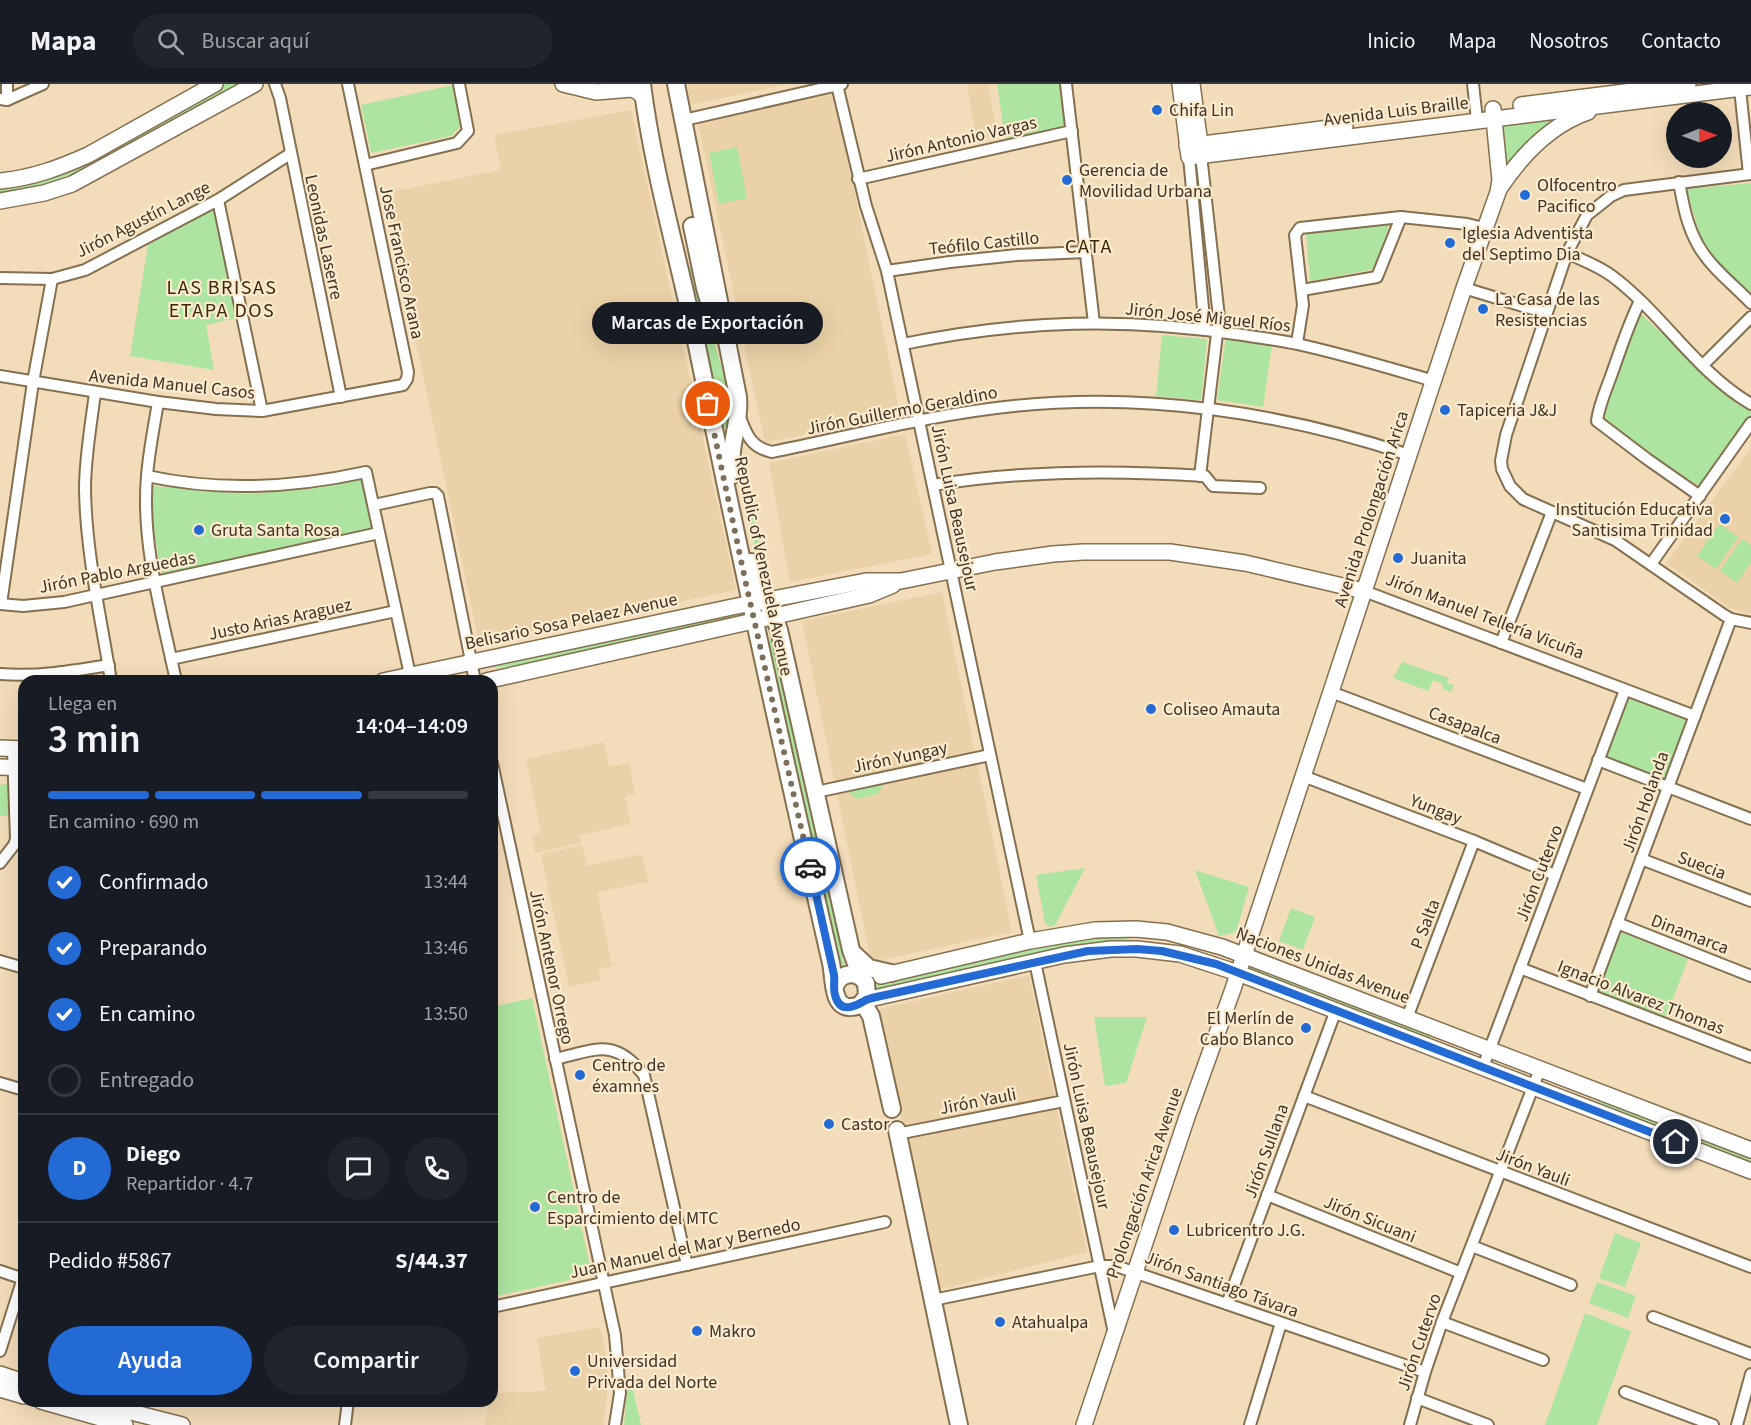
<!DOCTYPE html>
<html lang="es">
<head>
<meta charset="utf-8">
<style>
  body { margin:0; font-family:"Source Sans 3",sans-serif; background:#20242c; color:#f1f3f6; height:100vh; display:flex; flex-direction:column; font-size:22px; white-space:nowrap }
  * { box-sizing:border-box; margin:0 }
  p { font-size:20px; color:#9ea1a6 }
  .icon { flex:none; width:33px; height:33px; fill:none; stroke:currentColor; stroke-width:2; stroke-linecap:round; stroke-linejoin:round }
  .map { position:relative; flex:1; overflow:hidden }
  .drawer { position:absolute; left:18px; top:591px; width:480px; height:732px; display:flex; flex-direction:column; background:#171b24; border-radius:18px; box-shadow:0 6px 24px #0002 }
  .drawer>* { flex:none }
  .needle { width:39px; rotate:89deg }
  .tools { position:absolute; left:1666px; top:18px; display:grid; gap:12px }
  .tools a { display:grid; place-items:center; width:66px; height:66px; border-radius:50%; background:#171b24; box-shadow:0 6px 24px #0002; font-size:30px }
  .pin { position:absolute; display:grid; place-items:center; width:51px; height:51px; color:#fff; margin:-26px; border:3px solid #fff; border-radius:50%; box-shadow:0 2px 6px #0007 }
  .courier { position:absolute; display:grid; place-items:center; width:60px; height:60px; margin:-30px; border:4px solid #236ad5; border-radius:50%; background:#fff; color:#222; box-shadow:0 2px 8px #0007 }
  .bubble { position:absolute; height:42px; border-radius:21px; background:#171b24; box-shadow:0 6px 24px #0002; font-size:20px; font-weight:600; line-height:42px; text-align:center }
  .head em { font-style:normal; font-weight:600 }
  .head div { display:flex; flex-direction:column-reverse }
  .head { display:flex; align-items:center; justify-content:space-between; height:102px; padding:0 30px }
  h1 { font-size:39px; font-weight:600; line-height:45px }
  .bar { display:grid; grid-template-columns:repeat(4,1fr); gap:9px 6px; align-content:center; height:72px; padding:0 30px }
  .bar i { height:8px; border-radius:4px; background:#363941 }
  .bar .current { background:#236ad5 }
  .bar p { grid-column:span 4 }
  .line { display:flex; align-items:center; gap:15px; padding:0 30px; border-top:2px solid #363941 }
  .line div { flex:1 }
  .round { display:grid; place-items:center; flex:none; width:63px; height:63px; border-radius:32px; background:#20242c }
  ol { padding:0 30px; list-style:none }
  li { display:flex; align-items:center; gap:18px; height:66px }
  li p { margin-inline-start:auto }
  li .icon { padding:6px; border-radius:50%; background:#236ad5; color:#fff; stroke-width:4 }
  li:last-child { color:#9ea1a6 }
  li i { width:33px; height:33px; border:3px solid #363941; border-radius:50% }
  .action { display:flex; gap:12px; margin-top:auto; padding:12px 30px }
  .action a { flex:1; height:69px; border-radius:36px; background:#236ad5; color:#fff; font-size:24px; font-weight:600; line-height:69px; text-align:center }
  .action a+a { background:#20242c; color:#f1f3f6 }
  header { display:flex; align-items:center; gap:36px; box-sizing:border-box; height:84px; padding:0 30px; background:#171b24; border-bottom:2px solid #363941 }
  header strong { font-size:28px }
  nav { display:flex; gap:33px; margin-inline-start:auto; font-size:21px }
  .search { width:420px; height:54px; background:#20242c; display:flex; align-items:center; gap:15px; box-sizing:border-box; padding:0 21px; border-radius:33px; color:#9ea1a6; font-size:22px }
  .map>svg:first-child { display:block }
  .built { fill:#ead1a7 }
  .green { fill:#ade49f }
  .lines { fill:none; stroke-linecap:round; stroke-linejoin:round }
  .street-casing { stroke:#847050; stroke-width:14 }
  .secondary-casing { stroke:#847050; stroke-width:18 }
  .primary-casing { stroke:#847050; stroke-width:20 }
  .street { stroke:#fff; stroke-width:10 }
  .secondary { stroke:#fff; stroke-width:15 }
  .primary { stroke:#fff; stroke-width:16 }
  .done { stroke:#7d6f59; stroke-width:6; stroke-dasharray:0 10.8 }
  .route { stroke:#236ad5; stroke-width:8 }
  .poi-dot { fill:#236ad5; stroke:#fceace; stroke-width:2 }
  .labels { text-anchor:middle; stroke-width:4.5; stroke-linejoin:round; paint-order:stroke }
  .poi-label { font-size:18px; fill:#3d3426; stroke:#fceace; text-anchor:start }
  .street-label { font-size:18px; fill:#3d3426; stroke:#fceace }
  .neighbourhood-label { font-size:20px; letter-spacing:1.5px; fill:#392807; stroke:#fceace }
</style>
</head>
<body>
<header>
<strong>Mapa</strong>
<div class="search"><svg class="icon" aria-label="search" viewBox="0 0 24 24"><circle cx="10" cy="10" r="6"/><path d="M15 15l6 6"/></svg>Buscar aquí</div>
<nav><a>Inicio</a><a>Mapa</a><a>Nosotros</a><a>Contacto</a></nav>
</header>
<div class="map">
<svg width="1751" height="1341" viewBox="0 0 1751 1341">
  <rect width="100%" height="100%" fill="#f3dcb9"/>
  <g class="built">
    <path d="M687 0H788L690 21Z"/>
    <path d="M967 0H988L997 51 976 55Z"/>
    <path d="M834 8 900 329 765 359 698 39Z"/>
    <path d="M631 26 736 506 479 559 385 109 501 86 494 51Z"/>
    <path d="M905 350 932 470 790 498 769 379Z"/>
    <path d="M1751 364V529L1741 528 1729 523 1666 479Z"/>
    <path d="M942 508 1012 848 871 878 802 537Z"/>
    <path d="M604 658 609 683 629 679 635 710 625 712 631 740 579 751 581 759 535 769 532 751 541 749 526 675Z"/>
    <path d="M582 761 587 782 642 770 648 798 597 808 612 882 598 885 600 896 569 903 541 770Z"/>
    <path d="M1029 891 1087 1168 937 1206 879 925Z"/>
    <path d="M600 1243 604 1259 608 1298 604 1341H485L489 1317H492V1309L546 1307 537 1254Z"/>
  </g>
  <g class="green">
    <path d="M225 0H249L106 77 22 109 0 110V103L207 11Z"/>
    <path d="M997 0H1062L1065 40 1061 44 1005 55Z"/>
    <path d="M453 1 460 43 451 52 371 69 361 21Z"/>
    <path d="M1558 33V35L1530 56 1505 84 1500 38Z"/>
    <path d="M737 63 747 114 719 120 709 69Z"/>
    <path d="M1751 99V216L1704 163 1686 105Z"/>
    <path d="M206 126 217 129 237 234 206 241 214 286 130 272 148 161Z"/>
    <path d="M1387 138 1389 141 1374 185 1310 197 1306 150Z"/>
    <path d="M691 183 730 311 728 318 724 319 716 316 689 184Z"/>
    <path d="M1639 228 1726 310 1751 328V333L1701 403 1651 372 1601 336Z"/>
    <path d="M1162 251 1207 255 1201 316 1156 312Z"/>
    <path d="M1226 253 1272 260 1263 323 1217 316Z"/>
    <path d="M733 333 765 478 766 492 762 493 761 489 730 351 723 341 722 335Z"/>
    <path d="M361 395 373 445 163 492 161 488 153 441V402L247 410 318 404Z"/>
    <path d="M1719 440 1738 453 1716 485 1697 472Z"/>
    <path d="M1742 455 1751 461V478L1737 499 1720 487Z"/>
    <path d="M735 528 737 535 511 583 488 584 505 576Z"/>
    <path d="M770 554 778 570 843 874 845 882 843 886 839 883 830 835 817 797 769 568Z"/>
    <path d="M1402 578 1449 594 1447 599 1454 601 1451 608 1442 604 1443 600 1433 596 1428 607 1393 594Z"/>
    <path d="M1628 613 1692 635 1666 702 1603 679Z"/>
    <path d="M885 699 878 710 857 715 847 707Z"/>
    <path d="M7 700 8 732H0V701Z"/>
    <path d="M1085 784 1055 841 1049 843 1045 839 1036 791Z"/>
    <path d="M1195 786 1249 803 1236 848 1219 852Z"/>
    <path d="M1291 824 1315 833 1303 866 1279 857Z"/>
    <path d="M1618 847 1688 875 1664 938 1595 910Z"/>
    <path d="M1106 852H1128L1129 857 879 906 874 905 873 901 1050 861Z"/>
    <path d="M1250 882H1252L1431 951 1430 954 1421 952 1247 889V884Z"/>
    <path d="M532 914 591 1187 587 1192 492 1213V923Z"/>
    <path d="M1094 933H1147L1126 999 1105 1002Z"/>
    <path d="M1590 1017 1613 1020 1751 1074V1082Z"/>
    <path d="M1615 1149 1641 1159 1625 1203 1599 1194Z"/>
    <path d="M1597 1198 1636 1212 1628 1234 1589 1219Z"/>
    <path d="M1585 1229 1631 1247 1597 1341H1545Z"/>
    <path d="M629 1288 641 1341H624Z"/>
  </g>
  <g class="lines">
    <g class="street-casing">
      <g id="street">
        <path d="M275 0 280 14 341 313"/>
        <path d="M1066 0 1094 239"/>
        <path d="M1473 0 1477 36"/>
        <path d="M1743 0 1740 5 1749 90"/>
        <path d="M837 1 866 122 887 187 1030 857"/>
        <path d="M0 15 7 16 43 0"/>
        <path d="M7 16V0"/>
        <path d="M684 36 842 0"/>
        <path d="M1189 73 1205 246"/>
        <path d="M365 81 457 59 468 47 459 0"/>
        <path d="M1751 90 1624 106 1611 112 1587 131 1567 169 1506 351 1501 377 1502 385 1510 402 1523 415 1615 456 1724 531 1731 535 1751 539"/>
        <path d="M858 95 1072 47"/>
        <path d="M1679 98C1683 120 1687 142 1698 161 1710 183 1734 201 1751 219"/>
        <path d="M218 116 262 327"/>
        <path d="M1567 169C1582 176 1599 182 1612 192 1663 230 1696 288 1751 320"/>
        <path d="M887 187 950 178 1017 171 1086 168"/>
        <path d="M0 194 52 195 85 186 218 116 290 70"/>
        <path d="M1464 204 1546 229"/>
        <path d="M1302 206 1377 193 1401 133"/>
        <path d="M1640 217C1628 241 1620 267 1611 292 1606 306 1599 321 1597 337L1647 375 1700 412"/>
        <path d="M1297 259 1303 221 1295 151 1300 144 1401 133 1467 140 1484 144"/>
        <path d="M903 260C1020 236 1125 233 1243 251 1261 254 1280 256 1297 260 1343 270 1389 284 1434 297"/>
        <path d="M1703 281 1751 233"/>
        <path d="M0 292 158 318 216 325 262 327 403 301 407 295 408 288 348 0"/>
        <path d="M95 309C91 341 85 373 85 405 86 470 101 534 111 597"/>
        <path d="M158 318C154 343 149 367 147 392 141 460 162 530 176 597"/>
        <path d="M739 331C747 351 750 363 772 368 852 352 933 330 1014 322 1146 308 1284 329 1409 371"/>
        <path d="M147 392C220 408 293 404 366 388L410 591"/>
        <path d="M1200 392 1219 233 1201 71"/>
        <path d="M933 401C1024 386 1114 386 1205 392L1213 402 1260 404"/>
        <path d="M374 421 430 409H435L438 412 475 597"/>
        <path d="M1651 480 1751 339"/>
        <path d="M1364 507 1695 632"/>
        <path d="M0 520 23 522 64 518 379 449"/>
        <path d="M1 520 33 298 52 195"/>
        <path d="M1501 559 1552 428"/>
        <path d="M171 575 396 527"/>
        <path d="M0 590C37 593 73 587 109 581"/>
        <path d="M1331 608 1587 705"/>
        <path d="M1598 676 1751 735"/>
        <path d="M492 679 615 1251 620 1309 615 1341"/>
        <path d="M1303 692 1474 757 1555 791"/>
        <path d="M816 708 990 671"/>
        <path d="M1641 775 1751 817"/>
        <path d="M0 779 14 761 16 755 13 666"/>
        <path d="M1617 839 1751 892"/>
        <path d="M0 877 24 884"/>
        <path d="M1035 878 1114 1249"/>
        <path d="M1520 884 1751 973"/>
        <path d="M1590 912 1731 535"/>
        <path d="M1407 934 1474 757"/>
        <path d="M555 975C596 966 614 953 644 991L687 1181"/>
        <path d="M1483 983 1625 606"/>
        <path d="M0 999 24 1006"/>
        <path d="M1304 1012 1751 1183"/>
        <path d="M897 1050 1064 1017"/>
        <path d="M1267 1111 1461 1189"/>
        <path d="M1472 1162 1571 1201"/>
        <path d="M0 1187 24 1195"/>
        <path d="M933 1216 1100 1182H1116L1425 1288"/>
        <path d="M1227 1220 1336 926"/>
        <path d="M492 1223 885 1138"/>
        <path d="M1653 1233 1751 1270"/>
        <path d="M1442 1238 1543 1276"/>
        <path d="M0 1267 23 1194"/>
        <path d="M1625 1308 1713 1341"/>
        <path d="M1417 1314 1488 1341"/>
        <path d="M345 1341 348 1317"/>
        <path d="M1250 1341 1281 1239"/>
        <path d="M1410 1341 1425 1288 1442 1238 1540 985"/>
        <path d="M1737 1341 1751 1290"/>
      </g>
    </g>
    <g class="secondary-casing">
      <g id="secondary">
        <path d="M563 0 596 8 632 5 638 8 644 14"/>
        <path d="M1180 0 1189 73 1751 3"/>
        <path d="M1192 0 1201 68"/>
        <path d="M1521 21 1688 0"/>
        <path d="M1187 62 1345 42"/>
        <path d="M0 97C32 94 59 84 88 71L215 0"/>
        <path d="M1499 105C1521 72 1550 41 1588 28"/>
        <path d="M0 117 44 109 72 100 255 0"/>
        <path d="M383 597 737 522 866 497H901L995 478 1053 470 1083 468H1170L1245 479 1364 507"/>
        <path d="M486 597 869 511 893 501"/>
        <path d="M0 664 24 665"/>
        <path d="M0 683 24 684"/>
        <path d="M881 892 1030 857 1095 846 1136 845 1167 848 1222 863 1751 1066"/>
        <path d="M865 916 1064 871 1111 865H1137L1180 870 1238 889 1751 1087"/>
        <path d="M0 1290 24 1298"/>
        <path d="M0 1305 24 1312"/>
        <path d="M41 1317 125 1341"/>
        <path d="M88 1317 182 1341"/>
        <path d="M1084 1341 1187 1033 1233 905 1464 204 1498 108 1500 96 1493 25"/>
      </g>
    </g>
    <g class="primary-casing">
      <g id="primary">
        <path d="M642 0C653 88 679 175 697 262 739 468 784 674 831 879 835 896 830 932 860 921L867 912 866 899C857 886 841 888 835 902"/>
        <path d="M676 0 738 313C741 340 727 364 733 391"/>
        <path d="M692 142 705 204 714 235"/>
        <path d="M751 478C756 502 771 523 779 546L851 866 861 893"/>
        <path d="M854 870 869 884 891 889"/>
        <path d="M863 919 871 932 892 1025"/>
        <path d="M897 1046 959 1341"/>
      </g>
    </g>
    <use href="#street" class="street"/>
    <use href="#secondary" class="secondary"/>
    <use href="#primary" class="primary"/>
  </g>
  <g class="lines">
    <path class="done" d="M708 320 746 500 810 783"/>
    <path class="route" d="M810 783 834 891C835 898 833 905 835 911 840 931 856 922 866 916 871 914 876 913 881 912L1088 867 1137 865 1162 867 1216 880 1676 1058"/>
  </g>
  <g class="poi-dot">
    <circle cx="1157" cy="26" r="6"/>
    <circle cx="1067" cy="96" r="6"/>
    <circle cx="1525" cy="111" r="6"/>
    <circle cx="1450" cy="159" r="6"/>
    <circle cx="1483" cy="225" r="6"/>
    <circle cx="1445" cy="326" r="6"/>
    <circle cx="1725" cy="435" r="6"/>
    <circle cx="199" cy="446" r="6"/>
    <circle cx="1398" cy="474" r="6"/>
    <circle cx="1151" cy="625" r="6"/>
    <circle cx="1306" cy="944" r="6"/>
    <circle cx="580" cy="991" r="6"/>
    <circle cx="829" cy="1040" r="6"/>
    <circle cx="535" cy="1123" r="6"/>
    <circle cx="1174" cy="1146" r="6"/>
    <circle cx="1000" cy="1238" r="6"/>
    <circle cx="697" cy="1247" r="6"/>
    <circle cx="575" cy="1287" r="6"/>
  </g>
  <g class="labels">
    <g class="poi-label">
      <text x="1169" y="32">Chifa Lin</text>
      <text x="1079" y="92">Gerencia de<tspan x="1079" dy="21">Movilidad Urbana</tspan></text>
      <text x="1537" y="107">Olfocentro<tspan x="1537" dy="21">Pacifico</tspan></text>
      <text x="1462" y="155">Iglesia Adventista<tspan x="1462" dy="21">del Septimo Dia</tspan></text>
      <text x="1495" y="221">La Casa de las<tspan x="1495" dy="21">Resistencias</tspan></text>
      <text x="1457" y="332">Tapiceria J&amp;J</text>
      <text x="1713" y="431" text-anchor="end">Institución Educativa<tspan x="1713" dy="21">Santisima Trinidad</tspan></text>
      <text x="211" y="452">Gruta Santa Rosa</text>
      <text x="1410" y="480">Juanita</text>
      <text x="1163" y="631">Coliseo Amauta</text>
      <text x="1294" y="940" text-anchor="end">El Merlín de<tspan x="1294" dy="21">Cabo Blanco</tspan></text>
      <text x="592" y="987">Centro de<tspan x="592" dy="21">éxamnes</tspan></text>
      <text x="841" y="1046">Castor</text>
      <text x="547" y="1119">Centro de<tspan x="547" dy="21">Esparcimiento del MTC</tspan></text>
      <text x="1186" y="1152">Lubricentro J.G.</text>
      <text x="1012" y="1244">Atahualpa</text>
      <text x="709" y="1253">Makro</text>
      <text x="587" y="1283">Universidad<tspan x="587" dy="21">Privada del Norte</tspan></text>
    </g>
    <g class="street-label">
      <text transform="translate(1396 27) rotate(-7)" y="6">Avenida Luis Braille</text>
      <text transform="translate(961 55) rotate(-13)" y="6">Jirón Antonio Vargas</text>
      <text transform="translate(143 135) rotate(-27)" y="6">Jirón Agustín Lange</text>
      <text transform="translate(324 153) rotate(78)" y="6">Leonidas Laserre</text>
      <text transform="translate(984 159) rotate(-6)" y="6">Teófilo Castillo</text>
      <text transform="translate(402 178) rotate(78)" y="6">Jose Francisco Arana</text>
      <text transform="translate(1208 233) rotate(6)" y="6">Jirón José Miguel Ríos</text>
      <text transform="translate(172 300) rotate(6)" y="6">Avenida Manuel Casos</text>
      <text transform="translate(902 326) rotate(-11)" y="6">Jirón Guillermo Geraldino</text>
      <text transform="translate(955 424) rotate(78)" y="6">Jirón Luisa Beausejour</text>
      <text transform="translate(1371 425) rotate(-72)" y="6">Avenida Prolongación Arica</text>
      <text transform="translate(764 482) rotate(78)" y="6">Republic of Venezuela Avenue</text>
      <text transform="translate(117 488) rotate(-11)" y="6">Jirón Pablo Arguedas</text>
      <text transform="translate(1485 532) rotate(21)" y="6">Jirón Manuel Tellería Vicuña</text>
      <text transform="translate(280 535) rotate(-12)" y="6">Justo Arias Araguez</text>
      <text transform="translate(571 537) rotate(-12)" y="6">Belisario Sosa Pelaez Avenue</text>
      <text transform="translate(1465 641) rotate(21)" y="6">Casapalca</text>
      <text transform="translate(900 673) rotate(-12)" y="6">Jirón Yungay</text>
      <text transform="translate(1645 718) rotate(-70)" y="6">Jirón Holanda</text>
      <text transform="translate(1436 725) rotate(21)" y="6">Yungay</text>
      <text transform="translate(1702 781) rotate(21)" y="6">Suecia</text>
      <text transform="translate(1539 789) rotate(-69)" y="6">Jirón Cutervo</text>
      <text transform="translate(1425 840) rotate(-69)" y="6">P Salta</text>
      <text transform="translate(1690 850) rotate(21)" y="6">Dinamarca</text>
      <text transform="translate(1323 881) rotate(21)" y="6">Naciones Unidas Avenue</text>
      <text transform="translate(552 883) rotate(78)" y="6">Jirón Antenor Orrego</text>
      <text transform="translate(1641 913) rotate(21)" y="6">Ignacio Alvarez Thomas</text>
      <text transform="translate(978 1017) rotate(-11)" y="6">Jirón Yauli</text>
      <text transform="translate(1087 1042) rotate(78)" y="6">Jirón Luisa Beausejour</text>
      <text transform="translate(1266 1067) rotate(-70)" y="6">Jirón Sullana</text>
      <text transform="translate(1533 1083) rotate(21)" y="6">Jirón Yauli</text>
      <text transform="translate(1144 1099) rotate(-71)" y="6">Prolongación Arica Avenue</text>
      <text transform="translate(1370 1135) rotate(22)" y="6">Jirón Sicuani</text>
      <text transform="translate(685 1164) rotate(-12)" y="6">Juan Manuel del Mar y Bernedo</text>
      <text transform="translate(1222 1200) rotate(20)" y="6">Jirón Santiago Távara</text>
      <text transform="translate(1419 1258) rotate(-71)" y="6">Jirón Cutervo</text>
    </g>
    <g class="neighbourhood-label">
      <text x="1089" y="169">CATA</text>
      <text x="222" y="210">LAS BRISAS<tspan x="222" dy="23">ETAPA DOS</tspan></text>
    </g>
  </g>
</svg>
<div class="tools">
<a><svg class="needle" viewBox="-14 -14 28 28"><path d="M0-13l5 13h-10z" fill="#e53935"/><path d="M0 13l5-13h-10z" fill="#9ea1a6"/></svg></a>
</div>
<div class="pin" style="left:708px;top:320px;background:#ea580c"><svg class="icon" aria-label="bag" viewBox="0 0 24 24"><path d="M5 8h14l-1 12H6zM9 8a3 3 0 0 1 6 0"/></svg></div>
<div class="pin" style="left:1676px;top:1058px;background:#1f2937"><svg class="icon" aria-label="home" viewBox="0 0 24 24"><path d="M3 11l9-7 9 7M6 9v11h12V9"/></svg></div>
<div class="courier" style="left:810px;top:783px"><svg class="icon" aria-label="car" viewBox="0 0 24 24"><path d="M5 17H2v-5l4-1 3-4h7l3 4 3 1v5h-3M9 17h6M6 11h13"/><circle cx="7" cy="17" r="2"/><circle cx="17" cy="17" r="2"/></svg></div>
<div class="bubble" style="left:592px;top:218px;width:231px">Marcas de Exportación</div>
<section class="drawer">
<div class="head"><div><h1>3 min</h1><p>Llega en</p></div><em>14:04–14:09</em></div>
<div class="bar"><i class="current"></i><i class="current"></i><i class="current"></i><i></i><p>En camino · 690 m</p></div>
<ol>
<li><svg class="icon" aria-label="check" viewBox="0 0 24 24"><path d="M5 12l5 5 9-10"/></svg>Confirmado<p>13:44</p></li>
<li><svg class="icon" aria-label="check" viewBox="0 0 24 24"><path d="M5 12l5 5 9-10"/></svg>Preparando<p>13:46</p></li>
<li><svg class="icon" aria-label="check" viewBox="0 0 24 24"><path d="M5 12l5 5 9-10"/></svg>En camino<p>13:50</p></li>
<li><i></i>Entregado</li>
</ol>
<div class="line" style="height:108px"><b class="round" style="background:#236ad5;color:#fff">D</b><div><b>Diego</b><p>Repartidor · 4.7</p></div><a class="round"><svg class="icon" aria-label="chat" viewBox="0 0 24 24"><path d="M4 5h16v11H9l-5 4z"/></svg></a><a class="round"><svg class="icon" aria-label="phone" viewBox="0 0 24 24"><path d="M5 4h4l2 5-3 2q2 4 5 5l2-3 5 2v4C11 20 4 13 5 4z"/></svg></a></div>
<div class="line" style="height:78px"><div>Pedido #5867</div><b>S/44.37</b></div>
<div class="action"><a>Ayuda</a><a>Compartir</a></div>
</section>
</div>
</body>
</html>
